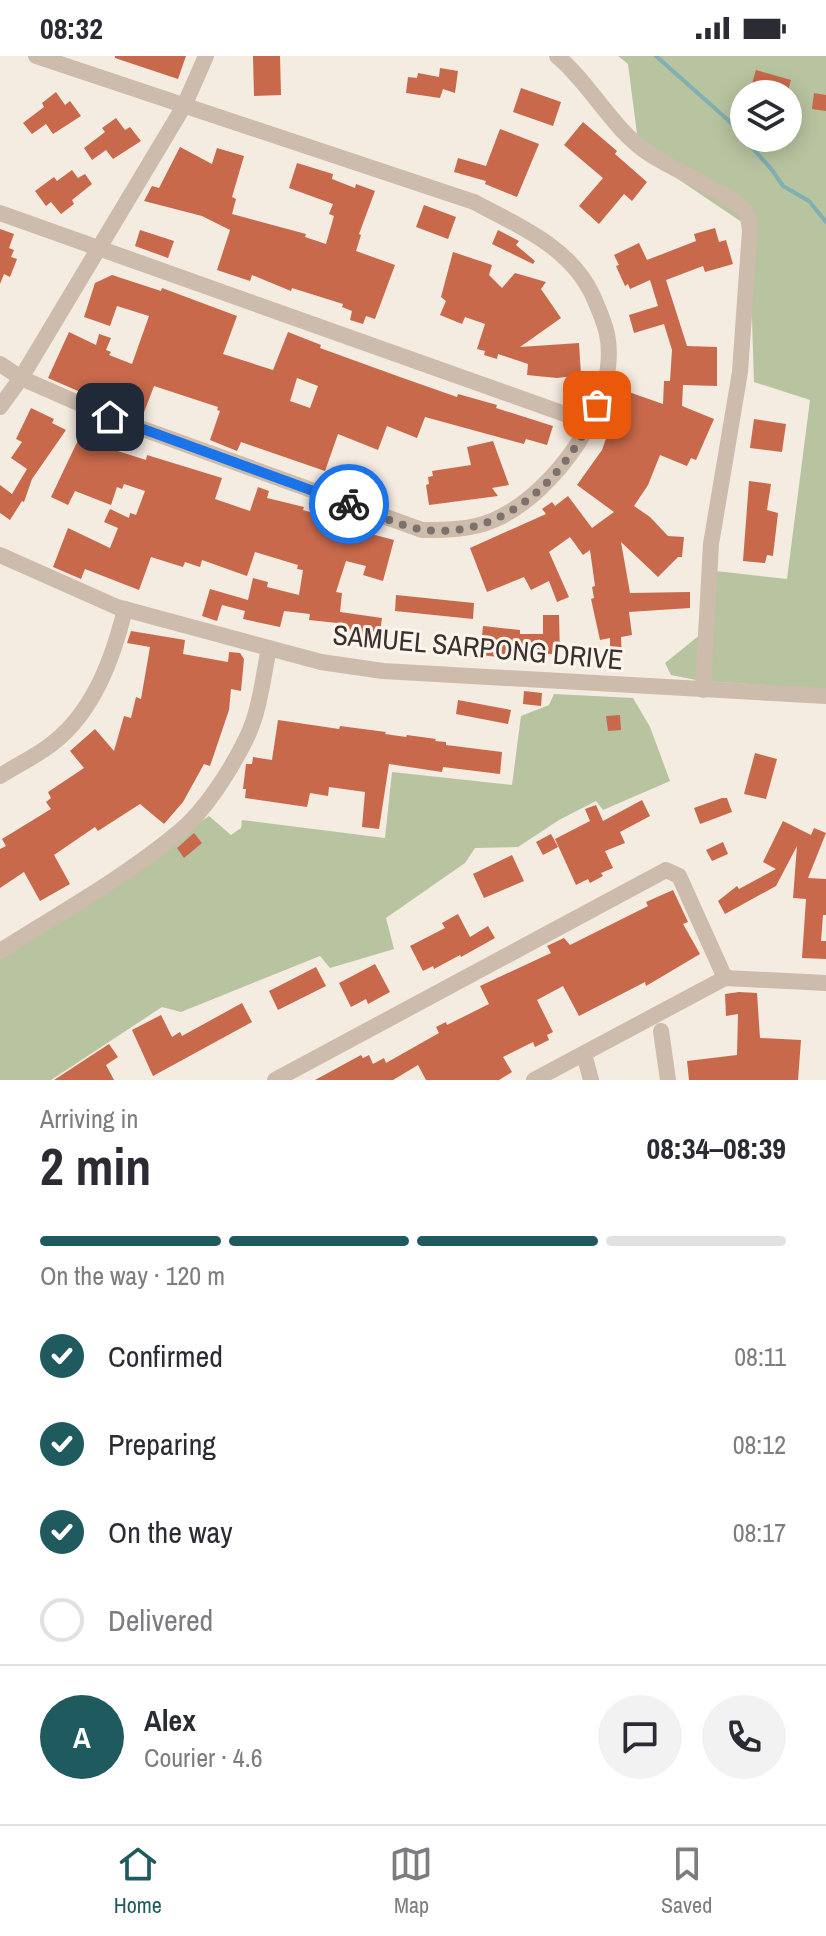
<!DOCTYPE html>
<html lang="en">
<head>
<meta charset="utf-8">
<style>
  body { margin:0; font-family:"Archivo Narrow",sans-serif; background:#f2f2f3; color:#2b2b33; height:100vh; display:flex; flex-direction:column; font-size:30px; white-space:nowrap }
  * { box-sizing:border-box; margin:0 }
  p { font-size:26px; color:#7c7c81 }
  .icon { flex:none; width:44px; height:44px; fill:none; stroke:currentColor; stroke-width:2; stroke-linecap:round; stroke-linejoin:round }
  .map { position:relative; height:1024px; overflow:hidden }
  .sheet { display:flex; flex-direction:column; background:#fff; flex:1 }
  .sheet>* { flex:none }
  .fabs { position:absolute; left:730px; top:24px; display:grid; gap:16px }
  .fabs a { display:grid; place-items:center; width:72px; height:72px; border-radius:50%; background:#fff; box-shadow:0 4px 20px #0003; font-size:40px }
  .pin { position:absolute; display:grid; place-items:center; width:68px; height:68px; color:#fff; margin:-34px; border-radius:16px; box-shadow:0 4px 12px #0006 }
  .courier { position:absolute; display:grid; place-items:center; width:80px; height:80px; margin:-40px; border:6px solid #1a73e8; border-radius:50%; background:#fff; color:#222; box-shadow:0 2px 10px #0007 }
  .summary em { font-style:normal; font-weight:800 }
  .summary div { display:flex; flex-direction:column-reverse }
  .summary { display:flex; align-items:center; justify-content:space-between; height:136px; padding:0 40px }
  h1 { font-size:52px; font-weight:800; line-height:60px }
  .bar { display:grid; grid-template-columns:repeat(4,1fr); gap:12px 8px; align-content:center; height:96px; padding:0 40px }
  .bar i { height:10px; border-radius:6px; background:#e1e1e2 }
  .bar .selected { background:#1f5a5e }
  .bar p { grid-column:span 4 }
  .line { display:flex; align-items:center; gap:20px; padding:0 40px; border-top:2px solid #e1e1e2 }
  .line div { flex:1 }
  .round { display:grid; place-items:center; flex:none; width:84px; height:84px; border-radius:42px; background:#f2f2f3 }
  ol { padding:0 40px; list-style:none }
  li { display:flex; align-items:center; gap:24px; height:88px }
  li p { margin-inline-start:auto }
  li .icon { padding:8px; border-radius:50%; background:#1f5a5e; color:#fff; stroke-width:4 }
  li:last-child { color:#7c7c81 }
  li i { width:44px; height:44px; border:4px solid #e1e1e2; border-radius:50% }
  .status { display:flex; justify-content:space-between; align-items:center; height:56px; padding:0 40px; background:#fff; direction:ltr }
  .status svg { height:22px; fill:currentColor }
  .menu { display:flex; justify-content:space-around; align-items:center; height:112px; border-top:2px solid #e1e1e2; background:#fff; font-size:22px; color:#7c7c81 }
  .menu a { display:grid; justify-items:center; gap:4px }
  .menu .selected { color:#1f5a5e }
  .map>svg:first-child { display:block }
  .green { fill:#b8c4a0; fill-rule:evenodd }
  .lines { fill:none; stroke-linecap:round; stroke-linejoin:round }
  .stream { stroke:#7fb0b2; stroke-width:4 }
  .building { fill:#c8694b; fill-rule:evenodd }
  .minor { stroke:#cdbbac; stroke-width:16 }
  .done { stroke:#7c716b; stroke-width:8; stroke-dasharray:0 14.4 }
  .route { stroke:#1a73e8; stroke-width:10 }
  .labels { text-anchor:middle; stroke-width:6; stroke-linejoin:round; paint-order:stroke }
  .street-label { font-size:28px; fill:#3b302b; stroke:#fbf5ee }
</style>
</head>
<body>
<div class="status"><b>08:32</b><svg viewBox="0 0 49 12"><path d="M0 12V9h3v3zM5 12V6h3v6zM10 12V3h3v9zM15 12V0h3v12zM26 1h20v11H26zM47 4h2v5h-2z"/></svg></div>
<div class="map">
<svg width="826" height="1024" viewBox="0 0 826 1024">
  <rect width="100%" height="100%" fill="#f4ebe1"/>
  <g class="green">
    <path d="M618 0H826V633L701 625 671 619 665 607 701 578 708 514 787 523 810 344 754 326 749 171 669 117 637 78 628 8ZM744 38H788V82H744Z"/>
    <path d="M554 638 633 642 650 671 670 725 603 754 596 745 559 764 518 791 475 792 465 807 386 862 394 893 330 912 320 900 181 956 162 951 51 1024H0V900L209 760 231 779 241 772 242 764 385 782 392 716 512 729 521 660 549 649Z"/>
  </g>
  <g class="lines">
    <path class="stream" d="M656 0 728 64 772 114 783 130 809 145 826 166"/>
  </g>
  <g class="building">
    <path d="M115 0H186L178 23 115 2Z"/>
    <path d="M253 0H280L281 39 254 40Z"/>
    <path d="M440 12 458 15 455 37 443 33 440 42 406 37 408 21 417 22 418 17 439 21Z"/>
    <path d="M756 14 791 24 787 38H749Z"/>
    <path d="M521 32 561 46 553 70 513 56Z"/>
    <path d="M56 36 65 49 70 45 81 60 53 78 46 68 32 78 23 67 44 51 42 47Z"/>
    <path d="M814 37 826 39V55L812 53Z"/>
    <path d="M116 62 125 74 130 71 141 85 113 103 106 94 92 104 84 92 105 76 102 72Z"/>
    <path d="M583 66 617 95 615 98 647 126 632 145 624 138 599 168 579 150 603 122 564 89Z"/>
    <path d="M500 73 539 88 517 141 485 128 486 125 454 116 458 102 486 110Z"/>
    <path d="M180 91 212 108 217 92 244 100 232 141 236 143 232 158 306 178 305 181 326 188 334 160 329 158 333 148 289 132 297 107 333 118 332 123 355 132 356 128 375 135 359 178 361 179 356 195 395 209 375 263 366 260 363 268 350 264 352 255 342 251 343 248 292 232 291 235 252 219 250 225 217 214 230 174 202 160 144 145 152 130 159 132Z"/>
    <path d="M72 114 78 122 85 118 92 128 72 144 74 148 61 158 51 146 46 150 35 135 54 121 57 125Z"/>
    <path d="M424 149 456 161 448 183 416 171Z"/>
    <path d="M715 172 719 186 726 184 733 208 705 216 703 210 666 224 687 290 717 291V330L683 329 682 350 714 363 696 404 691 402 687 410 660 399 648 429 634 450 650 461 668 480 684 481 682 501H678L658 521 621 486 630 537 690 536V552L629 556 632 579 621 581 622 603 610 604V582L600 584 591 543 594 542 592 531 595 530 590 494 583 499 570 481 549 496 569 541 557 546 549 525 531 534 524 521 487 536 470 492 546 458 542 453 552 446 555 450 568 440 592 472 614 456 577 429 602 394 623 334 663 348 664 325H670L672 294 664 268 634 277 629 259 658 250 650 224 630 233 628 228 625 230 616 210 619 209 614 199 639 187 647 204 696 185 694 178Z"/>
    <path d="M0 173 14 178 9 192 14 194 11 201 17 203 10 221 4 218 0 228Z"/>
    <path d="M140 174 174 185 168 202 135 190Z"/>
    <path d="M498 174 519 185 516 189 535 205 533 208 492 188Z"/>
    <path d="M453 196 492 209 489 219 502 232 515 217 546 226 541 233 561 262 520 291 579 287 581 319 557 322 527 319 528 308 498 298 497 303 484 299 485 295 477 293 485 268 465 261 462 268 440 259 446 245 441 241Z"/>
    <path d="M112 219 161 235 162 232 237 260 223 298 273 314 288 276 321 289 320 292 400 321 457 341 458 338 497 349 496 352 553 370 547 389 526 383 524 388 425 361 417 382 387 370 378 394 338 378 325 415 241 386 237 395 210 384 220 355 217 354 218 351 154 330 143 359 99 344 48 322 69 276 96 289 99 278 111 282 106 294 111 296 109 299 132 308 149 260 117 250 110 270 84 261 95 227ZM297 322 318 330 310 352 290 345Z"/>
    <path d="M31 352 54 363 52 367 66 374 32 423 24 446 22 445 10 464 0 457V429L12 438 27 413 11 402 22 386 16 383Z"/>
    <path d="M754 363 786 368 782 396 750 392Z"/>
    <path d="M80 380 102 390 146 404 147 399 222 422 215 443 250 455 258 431 269 435 267 442 304 451 303 454 357 470 356 474 394 484 383 525 363 519 366 510 346 505 336 536 342 537 340 556 382 562 378 590 345 585 347 568 309 564 310 558 284 555 280 571 243 563 245 555 222 549 217 565 202 560 210 533 248 544 253 522 268 526 267 531 299 539 303 514 297 513 298 509 255 496 247 520 202 504 200 511 185 506 183 511 151 501 139 534 85 513 81 523 53 511 68 472 110 492 118 472 104 466 110 453 129 462 130 457 136 459 145 435 124 428 122 433 117 431 111 449 75 435 68 449 51 441Z"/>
    <path d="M493 385 509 429 492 432 498 440 429 449 426 429 429 428 428 421 433 420 432 415 471 409 467 391Z"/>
    <path d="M749 425 771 428 767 454 778 457 773 500 767 499 765 507 743 505Z"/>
    <path d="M396 539 474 547 473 563 395 555Z"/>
    <path d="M543 559H559L560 598H543V594H518L517 603 480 599 483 570 520 574V578H543Z"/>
    <path d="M131 575 185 584 183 598 228 606 229 596 240 597 244 603 241 635 231 633 229 654 210 710 204 708 183 746 164 768 140 748 98 775 95 771 54 799 70 828 40 845 24 816 0 832V793L6 790 2 783 51 753 46 746 51 742 48 736 84 712 70 695 95 673 114 695 124 660 131 662 136 641 141 643 150 591 127 587Z"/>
    <path d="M524 635 542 637 541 650 523 648Z"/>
    <path d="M458 644 511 654 508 668 456 658Z"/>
    <path d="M620 659 621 674 608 675 606 660Z"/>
    <path d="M278 664 339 673 340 670 386 676 385 678 406 681 407 679 436 683 435 685 446 686V689L502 696 500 718 443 711 442 716 389 708 379 773 362 771 365 736 329 731 328 740 310 737 307 751 245 742 246 733H243L246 708H252L253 701 272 704Z"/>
    <path d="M755 697 777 703 766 743 744 738Z"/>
    <path d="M722 742H727L732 756 700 768 694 752Z"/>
    <path d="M642 744 650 760 620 776 625 787 605 795 613 812 601 817 603 820 590 827 588 823 576 829 555 783 590 765 585 753 596 749 603 765Z"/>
    <path d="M783 765 811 779 814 772 826 777 808 822 826 823V859H823L821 885H826V903L802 902 806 843 793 842 797 790 776 830 725 858 718 845 737 830 739 833 776 813 763 806Z"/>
    <path d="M194 777 202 787 184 802 177 792Z"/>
    <path d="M551 778 558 791 543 799 536 786Z"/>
    <path d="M723 786 728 798 712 805 706 794Z"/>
    <path d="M512 799 524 825 484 842 473 818Z"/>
    <path d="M673 834 688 866 683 868 700 898 646 930 645 926 579 960 563 930 537 944 553 976 547 979 549 984 535 991 533 986 503 1001 512 1016 499 1024H426L418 1009 393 1024H315L361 999 363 1002 369 999 373 1008 384 1002 386 1007 439 977 436 971 446 966 447 969 489 948 480 930 551 897 547 890 564 882 570 889 648 850 646 846Z"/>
    <path d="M458 858 470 881 488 870 495 882 461 901 460 899 434 913 433 910 423 915 410 890 445 872 442 867Z"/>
    <path d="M375 908 390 936 368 948 366 943 351 951 339 927Z"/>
    <path d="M316 911 326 930 278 954 269 935Z"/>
    <path d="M739 936 757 937 760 982 801 984 798 1024H689L687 1005 737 999 738 958 726 960 725 938Z"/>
    <path d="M242 947 252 966 153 1020 132 974 161 959 172 981 180 976 182 980Z"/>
    <path d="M109 988 118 1001 106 1009 114 1024H54Z"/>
  </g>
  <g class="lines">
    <g class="minor">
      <path d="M557 0C592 29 612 74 651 99 668 110 739 144 746 156 749 161 749 169 750 174L740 316 711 488 703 634"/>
      <path d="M0 157 590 367"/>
      <path d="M0 308 21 322 110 361 422 474C446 474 471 474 494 464 554 438 621 346 607 278 604 265 597 249 592 238 569 190 517 169 474 146L36 0"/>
      <path d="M0 351 21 322 184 50 206 0"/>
      <path d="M0 499 117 551 321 606 383 615 826 640"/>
      <path d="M0 720C17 709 37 700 53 687 94 655 113 602 125 553"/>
      <path d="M0 895C60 857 125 821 179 776 206 754 232 712 247 681 260 654 263 621 269 592"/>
      <path d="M661 975 668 1024"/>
      <path d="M584 998 591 1024"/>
      <path d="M275 1024 666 814 679 820 725 922"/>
      <path d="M534 1024 725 922 826 927"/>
    </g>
  </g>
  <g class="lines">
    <path class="done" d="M349 448C373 456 400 471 425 474 506 483 569 419 597 349"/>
    <path class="route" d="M110 361 349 448"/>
  </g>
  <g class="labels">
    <g class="street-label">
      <text transform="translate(478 591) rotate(5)" y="10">SAMUEL SARPONG DRIVE</text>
    </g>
  </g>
</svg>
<div class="fabs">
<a><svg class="icon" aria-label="layers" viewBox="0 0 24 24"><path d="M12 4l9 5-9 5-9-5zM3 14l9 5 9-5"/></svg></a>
</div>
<div class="pin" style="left:597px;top:349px;background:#ea580c"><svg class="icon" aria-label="bag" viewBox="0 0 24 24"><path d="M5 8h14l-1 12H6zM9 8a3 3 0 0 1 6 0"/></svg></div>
<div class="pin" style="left:110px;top:361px;background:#1f2937"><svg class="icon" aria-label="home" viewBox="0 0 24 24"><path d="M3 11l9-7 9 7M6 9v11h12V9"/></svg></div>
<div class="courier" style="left:349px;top:448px"><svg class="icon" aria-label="bike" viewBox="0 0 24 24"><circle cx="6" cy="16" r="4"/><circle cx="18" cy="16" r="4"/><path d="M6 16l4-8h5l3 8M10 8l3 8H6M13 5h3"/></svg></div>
</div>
<section class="sheet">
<div class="summary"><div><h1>2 min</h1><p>Arriving in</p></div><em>08:34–08:39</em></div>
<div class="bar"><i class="selected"></i><i class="selected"></i><i class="selected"></i><i></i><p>On the way · 120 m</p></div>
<ol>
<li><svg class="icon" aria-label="check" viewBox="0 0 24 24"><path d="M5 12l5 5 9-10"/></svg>Confirmed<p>08:11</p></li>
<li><svg class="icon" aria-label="check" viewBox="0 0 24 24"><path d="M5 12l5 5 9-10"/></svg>Preparing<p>08:12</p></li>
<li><svg class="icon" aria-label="check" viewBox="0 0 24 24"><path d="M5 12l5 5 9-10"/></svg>On the way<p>08:17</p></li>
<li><i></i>Delivered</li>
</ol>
<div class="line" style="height:144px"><b class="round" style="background:#1f5a5e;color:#fff">A</b><div><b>Alex</b><p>Courier · 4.6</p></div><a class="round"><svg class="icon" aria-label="chat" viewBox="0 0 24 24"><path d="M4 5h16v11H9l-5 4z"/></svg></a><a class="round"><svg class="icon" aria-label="phone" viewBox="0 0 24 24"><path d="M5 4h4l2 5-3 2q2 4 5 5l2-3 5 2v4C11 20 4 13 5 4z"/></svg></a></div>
</section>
<nav class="menu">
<a class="selected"><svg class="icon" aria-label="home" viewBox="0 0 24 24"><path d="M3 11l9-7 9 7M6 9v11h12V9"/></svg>Home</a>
<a><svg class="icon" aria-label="map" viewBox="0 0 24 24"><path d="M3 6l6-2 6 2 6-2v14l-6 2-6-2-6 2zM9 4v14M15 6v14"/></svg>Map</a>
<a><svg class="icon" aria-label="saved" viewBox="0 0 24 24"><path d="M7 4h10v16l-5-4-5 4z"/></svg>Saved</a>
</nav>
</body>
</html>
